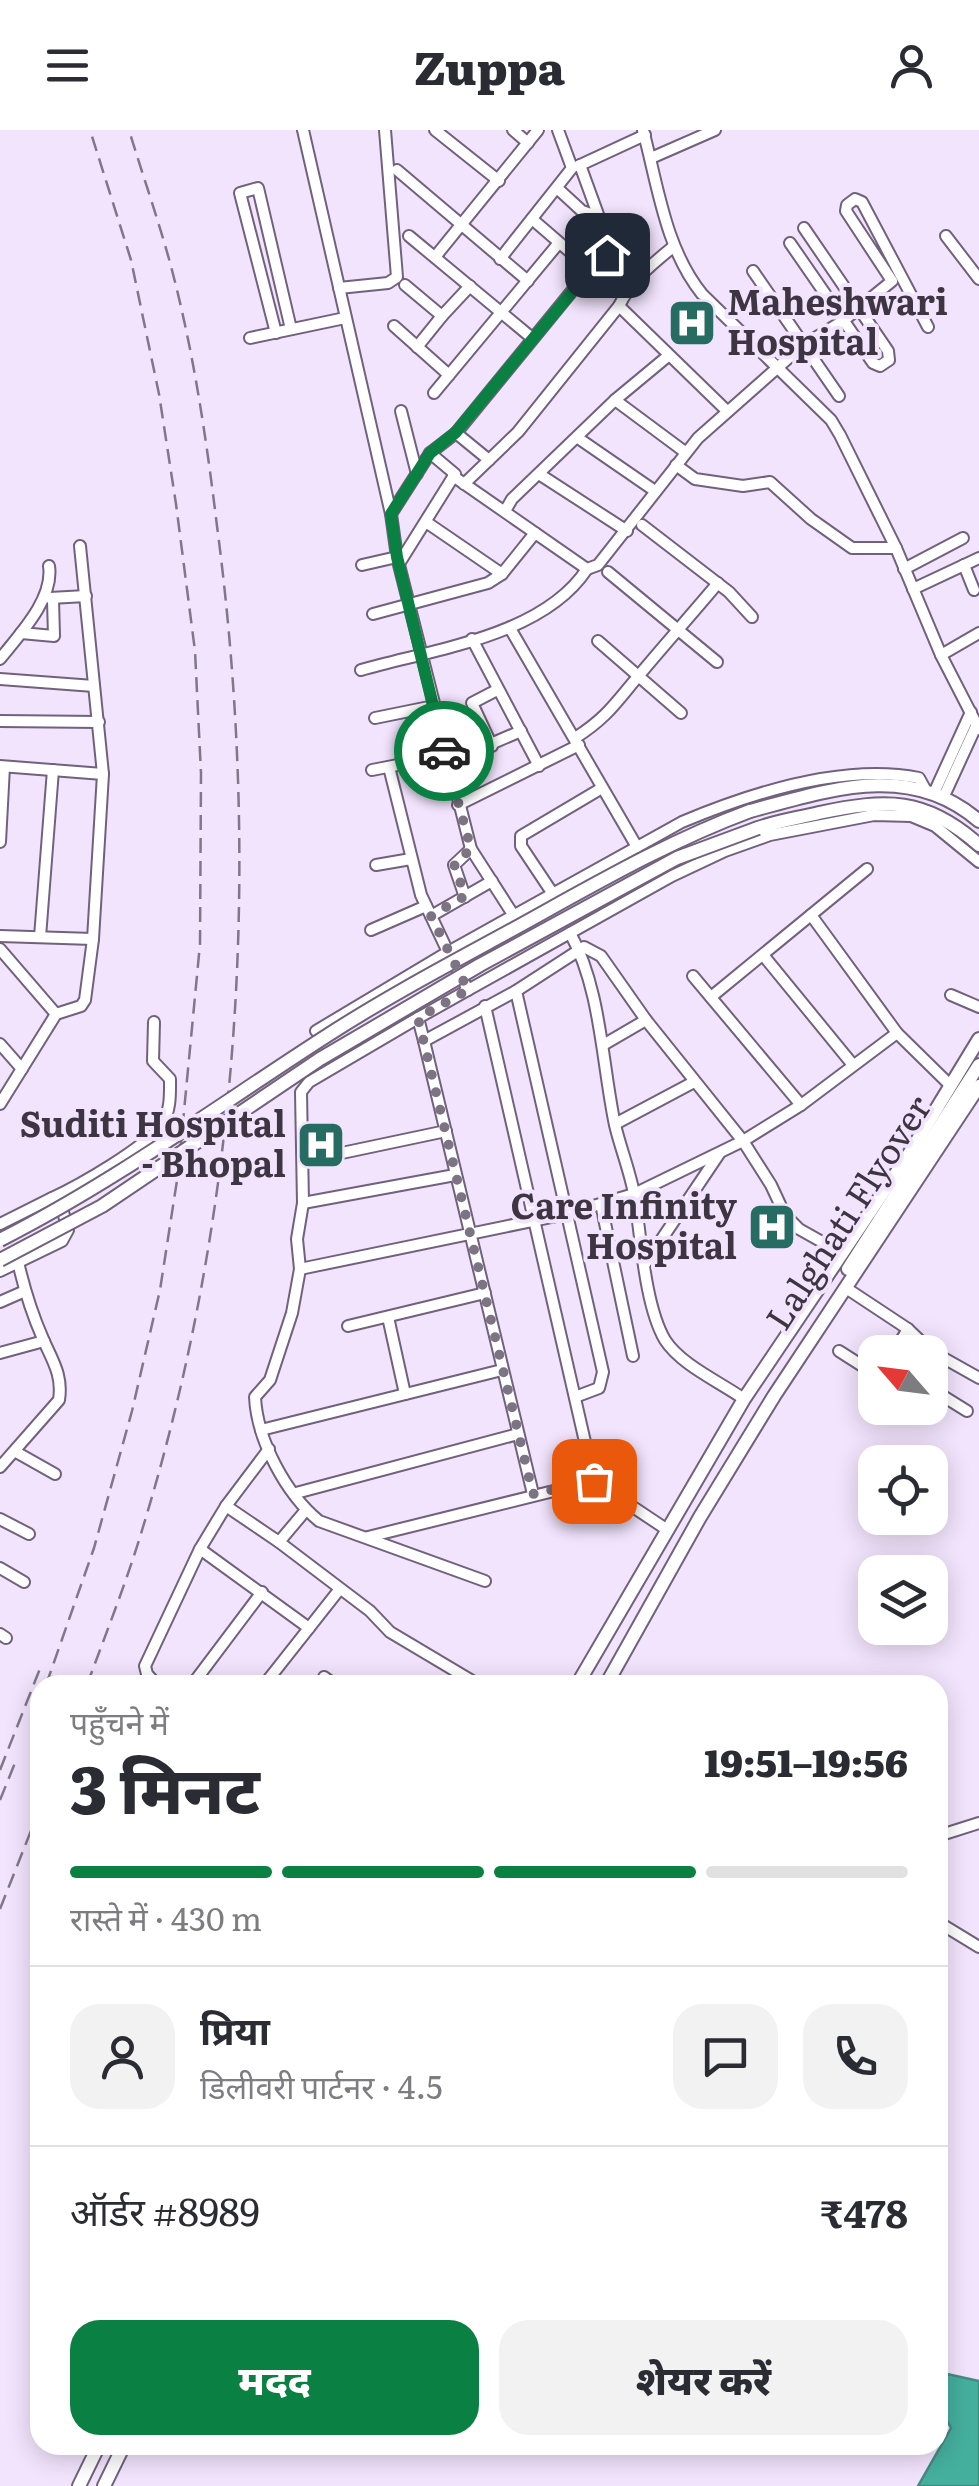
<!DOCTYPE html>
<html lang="hi">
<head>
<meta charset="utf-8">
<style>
  body { margin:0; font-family:Literata,"Noto Sans Devanagari",serif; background:#f2f2f3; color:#2b2b33; height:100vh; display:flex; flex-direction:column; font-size:38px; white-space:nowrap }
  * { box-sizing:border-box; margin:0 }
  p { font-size:32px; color:#7c7c81 }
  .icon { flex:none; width:55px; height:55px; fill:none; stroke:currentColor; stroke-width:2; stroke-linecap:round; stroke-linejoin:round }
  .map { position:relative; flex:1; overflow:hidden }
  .side { position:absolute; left:30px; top:1545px; width:918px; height:780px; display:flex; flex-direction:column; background:#fff; border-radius:30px; box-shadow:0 5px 25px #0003 }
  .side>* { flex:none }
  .needle { width:65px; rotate:298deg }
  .tools { position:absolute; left:858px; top:1205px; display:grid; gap:20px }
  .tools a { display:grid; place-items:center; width:90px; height:90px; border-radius:20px; background:#fff; box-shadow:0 5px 25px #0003; font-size:50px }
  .pin { position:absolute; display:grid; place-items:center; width:85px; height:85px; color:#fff; margin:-42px; border-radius:20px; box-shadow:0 5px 15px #0006 }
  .courier { position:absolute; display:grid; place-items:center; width:100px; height:100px; margin:-50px; border:8px solid #0b8043; border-radius:50%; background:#fff; color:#222; box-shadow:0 2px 12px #0007 }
  .head em { font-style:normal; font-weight:800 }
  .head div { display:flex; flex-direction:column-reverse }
  .head { display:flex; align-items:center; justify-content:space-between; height:170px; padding:0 40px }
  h1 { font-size:65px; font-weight:800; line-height:75px }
  .bar { display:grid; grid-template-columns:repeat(4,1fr); gap:15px 10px; align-content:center; height:120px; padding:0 40px }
  .bar i { height:12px; border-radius:8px; background:#e1e1e2 }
  .bar .active { background:#0b8043 }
  .bar p { grid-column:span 4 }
  .line { display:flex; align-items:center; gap:25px; padding:0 40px; border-top:2px solid #e1e1e2 }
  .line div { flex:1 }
  .round { display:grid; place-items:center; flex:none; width:105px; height:105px; border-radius:30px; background:#f2f2f3 }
  .primary-button { display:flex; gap:20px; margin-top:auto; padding:20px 40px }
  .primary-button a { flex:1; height:115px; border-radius:30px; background:#0b8043; color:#fff; font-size:40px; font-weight:800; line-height:115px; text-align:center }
  .primary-button a+a { background:#f2f2f3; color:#2b2b33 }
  header { display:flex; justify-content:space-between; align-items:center; height:130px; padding:0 40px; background:#fff; font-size:45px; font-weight:800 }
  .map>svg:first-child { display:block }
  .water { fill:#45af9e; stroke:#438b82; stroke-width:2.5 }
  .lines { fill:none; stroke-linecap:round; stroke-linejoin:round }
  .minor-casing { stroke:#71617c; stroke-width:14 }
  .major-casing { stroke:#71617c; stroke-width:16 }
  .minor { stroke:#fff; stroke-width:10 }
  .major { stroke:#fff; stroke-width:12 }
  .rail { stroke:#817788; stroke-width:2.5; stroke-dasharray:15 8; stroke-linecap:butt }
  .major-bridge-casing { stroke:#71617c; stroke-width:16; stroke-linecap:butt }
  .major-bridge { stroke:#fff; stroke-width:12 }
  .done { stroke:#7c7383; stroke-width:10; stroke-dasharray:0 18 }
  .route { stroke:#0b8043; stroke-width:12 }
  .labels { text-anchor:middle; stroke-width:8; stroke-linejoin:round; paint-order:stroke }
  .poi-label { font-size:35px; font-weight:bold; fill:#3d3642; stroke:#f2e4fd; text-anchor:end }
  .street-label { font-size:35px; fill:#3d3642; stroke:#f2e4fd }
</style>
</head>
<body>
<header><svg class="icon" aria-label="menu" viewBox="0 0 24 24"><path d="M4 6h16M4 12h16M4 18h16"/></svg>Zuppa<svg class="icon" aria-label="person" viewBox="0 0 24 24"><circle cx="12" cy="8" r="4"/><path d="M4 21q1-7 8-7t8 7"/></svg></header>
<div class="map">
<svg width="979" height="2356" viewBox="0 0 979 2356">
  <rect width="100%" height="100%" fill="#f2e4fd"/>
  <path class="water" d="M938 2242 979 2251V2356H918L951 2298 938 2274Z"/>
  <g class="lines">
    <g class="minor-casing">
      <g id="minor">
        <path d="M303 0 391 384 397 427 471 719 514 786"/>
        <path d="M435 0 499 51"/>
        <path d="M513 0 528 13"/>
        <path d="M643 0C658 56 665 118 702 164L831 290 840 305 896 418 941 525 979 599"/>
        <path d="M651 28 715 0"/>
        <path d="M578 36 645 5"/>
        <path d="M397 40 528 151"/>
        <path d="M557 58 582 81 597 86"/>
        <path d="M532 89 590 139"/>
        <path d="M409 106 532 208"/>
        <path d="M946 106 979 149"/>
        <path d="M790 113 873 233 880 236 889 230 888 221 804 98"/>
        <path d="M435 127 538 0"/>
        <path d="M500 129 572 38 558 0"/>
        <path d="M753 141 839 266"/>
        <path d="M405 155 442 186 470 156"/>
        <path d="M339 158 388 153 397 147 385 0"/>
        <path d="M619 176 727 281"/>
        <path d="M394 196 449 245"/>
        <path d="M276 203 240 63 258 58 291 199"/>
        <path d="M250 208 345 188"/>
        <path d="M417 217 442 186"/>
        <path d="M434 263 558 114"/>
        <path d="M615 270 685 322"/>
        <path d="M401 281 417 344"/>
        <path d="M456 303 489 330"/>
        <path d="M578 308 655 361"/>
        <path d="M676 335 695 349 743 356 770 352 811 389 852 418H896"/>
        <path d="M539 344 627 401"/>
        <path d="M453 346 587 439 598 435 698 308 802 216 843 191 892 151 846 81 847 75 855 69 862 72 928 197"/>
        <path d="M464 354 518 302 619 176C630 152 652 134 673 117"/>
        <path d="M505 381 512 369 615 270 668 226"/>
        <path d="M391 384 430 323 456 303 590 139 607 125 608 112 580 35"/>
        <path d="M426 392 502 444"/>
        <path d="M642 395 729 462 752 487"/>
        <path d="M400 432 455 344 430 323"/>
        <path d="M362 435 397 427"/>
        <path d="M964 435 974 460"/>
        <path d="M904 439 963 408"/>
        <path d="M608 442 717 532"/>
        <path d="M913 459 979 428"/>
        <path d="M50 468 86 466"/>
        <path d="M373 484 488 453 502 444 535 403"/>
        <path d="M511 500 637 717"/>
        <path d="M21 503 54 506 53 470"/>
        <path d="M472 509 539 636"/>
        <path d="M598 511 681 583"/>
        <path d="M941 525 979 503"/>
        <path d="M0 529C20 504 54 469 49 436"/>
        <path d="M361 540C434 519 543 506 587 439"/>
        <path d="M0 549 94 556"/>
        <path d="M375 588 434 576"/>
        <path d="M0 591 99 592"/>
        <path d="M575 608C608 587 616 572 641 543 666 513 692 484 718 453"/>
        <path d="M492 616 472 573 497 560"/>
        <path d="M0 636 103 644"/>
        <path d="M372 640 479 619 521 601"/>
        <path d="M925 659 919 648C844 633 751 663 682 692L448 822 468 860 672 746 725 721 770 705 874 685 911 686 935 696 979 732"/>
        <path d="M934 663 971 582"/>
        <path d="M944 666 977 594"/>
        <path d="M458 675 579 615"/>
        <path d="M0 712 4 637"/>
        <path d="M376 735 411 729"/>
        <path d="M553 764 521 716V706L602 658"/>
        <path d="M465 767 454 735 471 719"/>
        <path d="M811 785 897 903 951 956"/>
        <path d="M431 786 492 751"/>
        <path d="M371 800 426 776"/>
        <path d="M570 803C601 858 602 934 615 995 621 1020 631 1044 635 1069 641 1108 645 1176 665 1210 681 1235 720 1252 744 1269"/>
        <path d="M0 806 93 809"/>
        <path d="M40 807 53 640"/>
        <path d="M0 819 56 884"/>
        <path d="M763 825 853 935"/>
        <path d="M693 846 801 975"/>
        <path d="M516 861 603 1242 599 1258 575 1267"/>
        <path d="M951 865 979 877"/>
        <path d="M711 867 867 739"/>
        <path d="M485 876 594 1351 666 1399"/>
        <path d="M418 888 468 860"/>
        <path d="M316 901 448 822 421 765 389 637"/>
        <path d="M424 911 533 1364"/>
        <path d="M0 914 22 939"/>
        <path d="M603 915 646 890"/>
        <path d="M0 974 56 884 81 876 85 870 93 809 103 644 80 416"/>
        <path d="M615 994 694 952"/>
        <path d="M304 1031 446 1001"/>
        <path d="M52 1068C78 1056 147 1017 162 994 171 980 170 964 170 949L153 931 154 892"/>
        <path d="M303 1073 455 1045"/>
        <path d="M601 1074 633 1226"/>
        <path d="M0 1094 52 1068 60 1071 68 1100 62 1111 0 1141"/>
        <path d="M645 1134 719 1024"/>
        <path d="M300 1139 566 1084 634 1064 743 1011 801 975 897 903"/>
        <path d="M846 1158 908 1199 931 1221 979 1248"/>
        <path d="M0 1172 25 1161"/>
        <path d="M388 1187 405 1264"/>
        <path d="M348 1196 485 1163"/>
        <path d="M839 1221 875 1244"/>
        <path d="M894 1222 908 1199"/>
        <path d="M0 1223 44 1211"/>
        <path d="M930 1258 967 1281"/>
        <path d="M261 1300 502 1240"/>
        <path d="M16 1322 55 1344"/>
        <path d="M0 1337 59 1270C63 1245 52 1230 43 1209 32 1184 24 1158 18 1132"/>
        <path d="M296 1363 518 1304"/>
        <path d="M226 1376 279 1412 370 1481 390 1502 479 1555"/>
        <path d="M0 1389 29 1404"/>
        <path d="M368 1407 594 1351"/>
        <path d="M279 1412 306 1380"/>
        <path d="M200 1419 309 1498"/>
        <path d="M0 1438 24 1452"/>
        <path d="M485 1451 319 1391C286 1364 257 1310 255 1267L270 1250 292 1183 300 1139 297 1109 303 1073 301 962 309 952 418 888 424 911 516 861 584 817 601 826 646 890 743 1011 771 1055 785 1085 799 1099 840 1122"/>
        <path d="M0 1504 6 1508"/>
        <path d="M324 1547 335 1555"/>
        <path d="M157 1555 147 1544 145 1536 200 1419 226 1376 269 1319"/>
        <path d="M192 1555 262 1462"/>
        <path d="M264 1555 339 1460"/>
        <path d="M938 1706 979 1693"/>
        <path d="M938 1792 979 1817"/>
      </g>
    </g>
    <g class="major-casing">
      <g id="major">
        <path d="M750 681C829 660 910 631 979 691"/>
        <path d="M758 698C778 691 799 688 819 683 886 669 925 667 979 715"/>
        <path d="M848 1139 979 935"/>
        <path d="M577 1555 744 1269 909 1024 979 909"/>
        <path d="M606 1555 700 1387 774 1266 979 956"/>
        <path d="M79 2356 99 2315"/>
        <path d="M104 2356 124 2315"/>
      </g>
    </g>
    <use href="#minor" class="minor"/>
    <use href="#major" class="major"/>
    <g class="rail">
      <path d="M46 1555 94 1418 132 1281 160 1160 178 1044 200 814 201 643 195 521 176 374 159 264 131 130 90 0"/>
      <path d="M87 1555C106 1503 127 1451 143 1397 242 1073 261 730 217 396 206 306 193 217 169 129 157 86 142 43 129 0"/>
      <path d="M0 1640 41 1536"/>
      <path d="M0 1670 17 1628"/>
      <path d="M0 1779 40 1678"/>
    </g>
    <g class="major-bridge-casing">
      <g id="major-bridge">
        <path d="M0 1110C116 1051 219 975 328 905 390 865 455 831 519 796 595 754 669 711 750 681"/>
        <path d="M0 1130 102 1076 320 929 480 835 677 728 758 698"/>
      </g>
    </g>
    <use href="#major-bridge" class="major-bridge"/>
  </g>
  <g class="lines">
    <path class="done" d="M444 621 471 719 454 734 465 766 431 786 468 860 418 888 533 1364 594 1351"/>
    <path class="route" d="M444 621 397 427 391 384 430 323 456 302 590 140 607 125"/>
  </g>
  <defs>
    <g id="hospital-square" transform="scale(2.5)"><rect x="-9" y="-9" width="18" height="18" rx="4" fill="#266c62" stroke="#f2e4fd"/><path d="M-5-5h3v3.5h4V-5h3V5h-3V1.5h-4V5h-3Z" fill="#fff"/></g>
  </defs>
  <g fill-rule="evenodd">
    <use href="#hospital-square" x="692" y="193"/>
    <use href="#hospital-square" x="321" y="1015"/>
    <use href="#hospital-square" x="772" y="1097"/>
  </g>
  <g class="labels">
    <g class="poi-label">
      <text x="727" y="185" text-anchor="start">Maheshwari<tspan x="727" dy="40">Hospital</tspan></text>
      <text x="286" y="1007">Suditi Hospital<tspan x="286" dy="40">- Bhopal</tspan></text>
      <text x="737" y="1089">Care Infinity<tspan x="737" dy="40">Hospital</tspan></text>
    </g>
    <g class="street-label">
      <text transform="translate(849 1083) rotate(-57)" y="12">Lalghati Flyover</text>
    </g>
  </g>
</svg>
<div class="tools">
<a><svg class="needle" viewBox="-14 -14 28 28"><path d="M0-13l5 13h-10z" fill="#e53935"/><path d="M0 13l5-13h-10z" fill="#7c7c81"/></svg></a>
<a><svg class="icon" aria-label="locate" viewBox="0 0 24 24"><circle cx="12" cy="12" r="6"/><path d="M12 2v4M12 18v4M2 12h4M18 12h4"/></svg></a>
<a><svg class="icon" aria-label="layers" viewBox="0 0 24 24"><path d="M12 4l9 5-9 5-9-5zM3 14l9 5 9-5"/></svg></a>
</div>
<div class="pin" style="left:594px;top:1351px;background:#ea580c"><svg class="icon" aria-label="bag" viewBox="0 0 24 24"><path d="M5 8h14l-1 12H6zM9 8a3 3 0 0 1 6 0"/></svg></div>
<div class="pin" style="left:607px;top:125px;background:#1f2937"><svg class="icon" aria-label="home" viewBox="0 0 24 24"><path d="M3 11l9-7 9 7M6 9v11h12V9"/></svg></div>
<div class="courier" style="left:444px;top:621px"><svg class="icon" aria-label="car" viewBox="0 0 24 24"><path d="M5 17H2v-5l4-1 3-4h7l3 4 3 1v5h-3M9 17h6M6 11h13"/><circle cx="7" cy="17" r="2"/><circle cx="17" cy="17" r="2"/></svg></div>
<section class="side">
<div class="head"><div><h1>3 मिनट</h1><p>पहुँचने में</p></div><em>19:51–19:56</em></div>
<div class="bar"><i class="active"></i><i class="active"></i><i class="active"></i><i></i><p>रास्ते में · 430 m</p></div>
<div class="line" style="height:180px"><a class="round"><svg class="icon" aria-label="person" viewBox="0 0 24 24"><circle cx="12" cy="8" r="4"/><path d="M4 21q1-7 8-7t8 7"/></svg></a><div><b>प्रिया</b><p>डिलीवरी पार्टनर · 4.5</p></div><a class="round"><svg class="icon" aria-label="chat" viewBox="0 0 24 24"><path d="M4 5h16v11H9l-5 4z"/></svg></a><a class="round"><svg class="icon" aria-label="phone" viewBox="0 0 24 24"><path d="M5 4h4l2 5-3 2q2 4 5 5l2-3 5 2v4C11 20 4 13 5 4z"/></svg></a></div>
<div class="line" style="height:130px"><div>ऑर्डर #8989</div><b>₹478</b></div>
<div class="primary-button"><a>मदद</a><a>शेयर करें</a></div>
</section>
</div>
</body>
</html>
